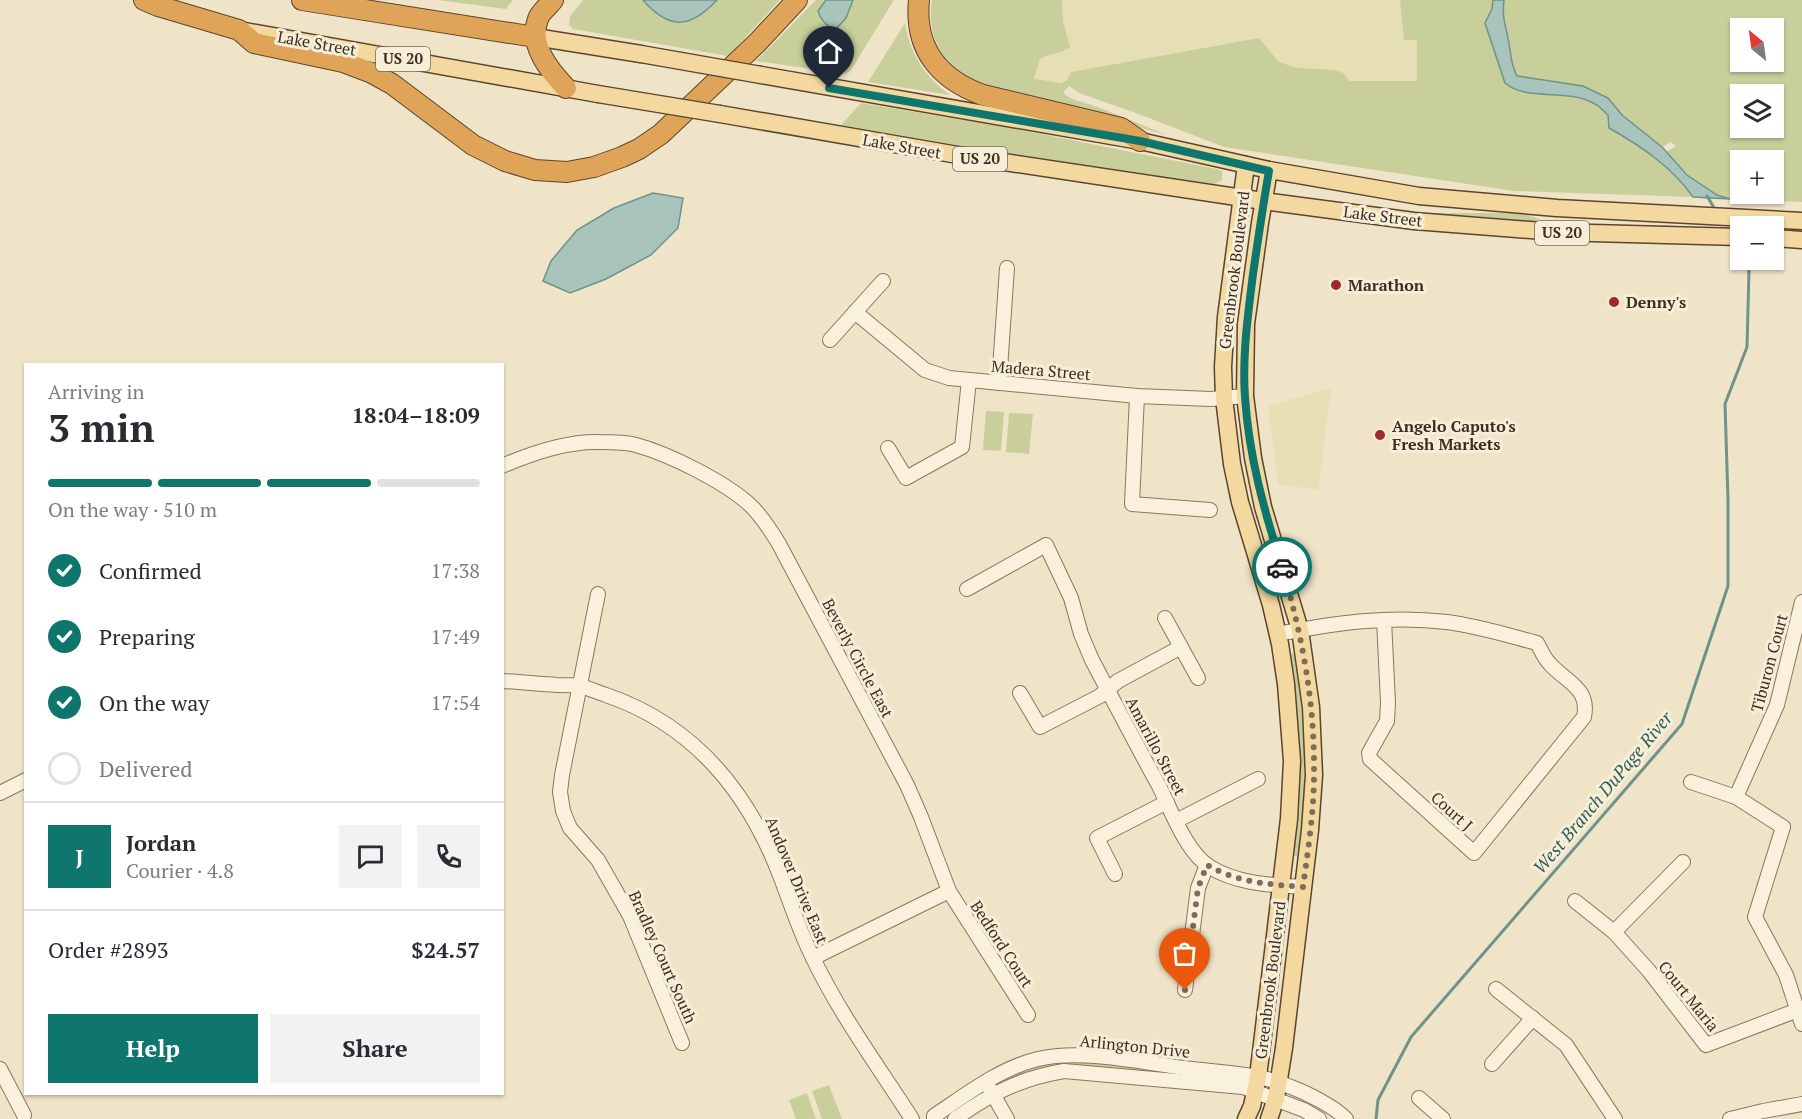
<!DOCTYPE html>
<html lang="en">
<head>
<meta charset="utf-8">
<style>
  body { margin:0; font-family:"PT Serif",serif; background:#f2f2f3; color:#2b2b33; height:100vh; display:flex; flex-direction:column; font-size:22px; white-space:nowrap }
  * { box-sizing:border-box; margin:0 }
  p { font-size:20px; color:#7c7c81 }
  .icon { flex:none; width:33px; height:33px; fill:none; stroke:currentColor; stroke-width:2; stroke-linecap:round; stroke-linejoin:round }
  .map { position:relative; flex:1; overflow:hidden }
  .side { position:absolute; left:24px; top:363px; width:480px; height:732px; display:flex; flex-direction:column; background:#fff; border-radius:0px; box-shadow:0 2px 4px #0004 }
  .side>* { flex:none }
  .needle { width:39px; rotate:331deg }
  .tools { position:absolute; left:1730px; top:18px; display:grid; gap:12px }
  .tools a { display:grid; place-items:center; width:54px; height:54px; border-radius:0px; background:#fff; box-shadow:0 2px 4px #0004; font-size:30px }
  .pin { position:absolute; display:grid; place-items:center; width:51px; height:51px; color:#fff; margin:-62px -26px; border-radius:50% 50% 50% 0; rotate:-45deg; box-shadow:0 0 6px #0007 }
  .pin .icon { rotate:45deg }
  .courier { position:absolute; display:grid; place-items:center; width:60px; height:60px; margin:-30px; border:4px solid #0f766e; border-radius:50%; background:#fff; color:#222; box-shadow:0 2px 8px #0007 }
  .summary em { font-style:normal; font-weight:800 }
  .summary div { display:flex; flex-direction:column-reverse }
  .summary { display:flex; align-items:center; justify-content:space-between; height:102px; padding:0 24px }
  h1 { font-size:39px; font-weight:800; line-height:45px }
  .bar { display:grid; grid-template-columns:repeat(4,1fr); gap:9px 6px; align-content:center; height:72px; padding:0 24px }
  .bar i { height:8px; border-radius:4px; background:#e1e1e2 }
  .bar .active { background:#0f766e }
  .bar p { grid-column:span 4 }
  .line { display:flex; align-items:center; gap:15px; padding:0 24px; border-top:2px solid #e1e1e2 }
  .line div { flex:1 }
  .round { display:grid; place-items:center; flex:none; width:63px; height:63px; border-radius:0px; background:#f2f2f3 }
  ol { padding:0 24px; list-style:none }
  li { display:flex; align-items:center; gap:18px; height:66px }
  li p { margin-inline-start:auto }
  li .icon { padding:6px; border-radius:50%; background:#0f766e; color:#fff; stroke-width:4 }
  li:last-child { color:#7c7c81 }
  li i { width:33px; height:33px; border:3px solid #e1e1e2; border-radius:50% }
  .action { display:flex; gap:12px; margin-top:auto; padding:12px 24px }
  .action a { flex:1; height:69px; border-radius:0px; background:#0f766e; color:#fff; font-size:24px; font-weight:800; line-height:69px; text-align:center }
  .action a+a { background:#f2f2f3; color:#2b2b33 }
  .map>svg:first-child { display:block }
  .farmland { fill:#e6deb5 }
  .green { fill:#c9cf9b; fill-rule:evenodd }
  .water { fill:#a9c4bc; stroke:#6f938a; stroke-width:1.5 }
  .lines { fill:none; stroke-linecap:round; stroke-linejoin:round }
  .stream { stroke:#6f938a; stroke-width:3 }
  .minor-casing { stroke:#8d765c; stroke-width:16 }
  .major-casing { stroke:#5b4430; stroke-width:19 }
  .highway-casing { stroke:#5b4430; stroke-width:22 }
  .minor { stroke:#faf1dc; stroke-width:14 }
  .major { stroke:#f3d9a0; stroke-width:16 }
  .highway { stroke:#e0a458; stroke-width:20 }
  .major-bridge-casing { stroke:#5b4430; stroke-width:19; stroke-linecap:butt }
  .major-bridge { stroke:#f3d9a0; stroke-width:16 }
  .done { stroke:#7c6e5b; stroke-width:6; stroke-dasharray:0 10.8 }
  .route { stroke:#0f766e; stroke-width:8 }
  .poi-dot { fill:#9e2a2b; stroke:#f7eed8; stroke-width:2 }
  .labels { text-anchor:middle; stroke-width:6; stroke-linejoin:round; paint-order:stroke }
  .shield { fill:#f7eed8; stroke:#756857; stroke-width:1.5 }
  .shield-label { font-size:15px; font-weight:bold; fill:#3d2e20 }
  .street-label { font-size:16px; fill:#3d2e20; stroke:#f7eed8 }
  .poi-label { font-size:16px; font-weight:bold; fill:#3d2e20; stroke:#f7eed8; text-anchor:start }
  .water-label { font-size:18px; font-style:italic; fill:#2f5d5a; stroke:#f7eed8 }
</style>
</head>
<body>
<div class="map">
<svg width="1802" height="1119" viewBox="0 0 1802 1119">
  <rect width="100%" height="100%" fill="#f0e4c8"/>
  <g class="farmland">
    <path d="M1062 0H1400L1404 39H1417V81H1349L1343 73 1297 68 1279 62 1259 38 1071 72 1067 80 1061 83 1034 80 1040 59 1070 47 1063 21Z"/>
    <path d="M1331 388 1318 490 1278 484 1268 406Z"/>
  </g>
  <g class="green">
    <path d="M438 0H513L506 9Z"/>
    <path d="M583 0H643C671 31 689 27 717 0H780L728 56 573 29 569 25 570 16Z"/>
    <path d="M816 0H826L818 11 846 18 853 0H894L851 70 846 74 756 61Z"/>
    <path d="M932 0H1062L1063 21 1070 47C1062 54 1049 53 1040 59L1034 79 1061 83 1067 80 1071 72 1259 38 1279 62 1297 68 1334 70 1343 73 1350 81H1417V40H1404L1400 0H1493L1492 9 1486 23 1505 83 1587 100 1595 104 1608 115 1609 128C1641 146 1672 167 1693 197L1514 191 1224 147 1136 113 1079 93 1069 86 1063 93 1072 99 1098 107 1167 135 996 89C955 75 924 48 932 0Z"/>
    <path d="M1504 0H1802V202C1781 201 1734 203 1717 195 1696 186 1681 168 1666 152L1676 146 1671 142 1662 147 1622 115 1608 98 1534 79 1517 76C1510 62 1511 53 1508 39 1505 24 1502 16 1504 0ZM1740 28H1773V62H1740ZM1740 94H1773V128H1740ZM1740 160H1773V194H1740Z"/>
    <path d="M905 23C910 54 925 77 950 95L868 82Z"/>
    <path d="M861 103 1016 129 1217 169 1222 171V180L1215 184 968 147 841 125Z"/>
    <path d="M1418 213H1521L1539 219V222L1472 219Z"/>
    <path d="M986 411 1004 412 1001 451 983 450Z"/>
    <path d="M1009 413 1033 414 1029 454 1006 452Z"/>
    <path d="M1296 653C1307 724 1307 786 1299 857L1292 855 1299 772 1298 734 1289 654Z"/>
    <path d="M1081 1061 1183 1072 1143 1073 1052 1067 1021 1075 1008 1081 1005 1079 1008 1075 1047 1063Z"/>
    <path d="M829 1085 842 1119H822L812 1091Z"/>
    <path d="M807 1093 816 1119H796L789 1100Z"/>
  </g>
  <g class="water">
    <path d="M643 0H717C690 29 669 30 643 0Z"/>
    <path d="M826 0H853L846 18 835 30C827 27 820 19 818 11Z"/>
    <path d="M1493 0H1504C1502 16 1505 24 1508 38 1511 52 1510 63 1517 76L1583 86 1608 98 1622 115 1662 147 1687 175 1717 195 1730 199 1693 197C1672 167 1641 146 1609 128L1608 115C1603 111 1599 105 1593 103 1566 88 1527 102 1505 83L1485 23 1492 9Z"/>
    <path d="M653 193 683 198 678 228 651 255 606 279 570 293 543 281 551 261 577 230 614 208Z"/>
  </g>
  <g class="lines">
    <g class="stream">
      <path d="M1707 196 1716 211"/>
      <path d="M1734 243 1740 254"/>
      <path d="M1376 1119 1378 1100 1411 1037 1682 724 1728 586V500L1725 404 1747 347 1749 270 1743 260"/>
    </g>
    <g class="minor-casing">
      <g id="minor">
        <path d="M855 312 925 370 949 378 1137 396 1211 399 1245 396"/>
        <path d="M830 340 883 281"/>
        <path d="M999 383 1007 268"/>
        <path d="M1137 396 1132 504 1210 510"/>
        <path d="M888 448 906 478 962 447 969 380"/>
        <path d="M502 466C532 453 567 441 599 442 611 442 625 442 636 445 669 454 723 481 749 504 761 515 770 529 779 544L907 785 921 817 949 891 1028 1015"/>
        <path d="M967 589 1046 545 1071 598 1081 634 1092 660C1114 702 1136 744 1159 786 1171 810 1186 852 1210 867 1237 884 1272 885 1303 887"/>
        <path d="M598 594 562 775 560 792 563 811 570 828 598 860 630 916 682 1043"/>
        <path d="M1165 618 1198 678"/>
        <path d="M1278 634C1334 623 1390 615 1447 622 1478 626 1507 635 1537 643 1541 650 1544 658 1550 664 1566 682 1590 688 1584 717L1474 853 1370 759 1369 753 1387 721 1388 703 1384 620"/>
        <path d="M502 681C521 682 539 684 557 685 564 685 573 685 580 686 588 688 597 692 606 695 688 723 742 784 775 863 788 894 797 926 812 956 839 1013 878 1066 912 1119"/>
        <path d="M1020 693 1040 727 1100 696 1118 681 1181 647"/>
        <path d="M1691 782 1736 797 1783 827 1755 917 1786 975 1802 1024"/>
        <path d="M0 793 26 780"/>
        <path d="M1736 797 1777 705 1802 602"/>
        <path d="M1176 821 1258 779"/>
        <path d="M1115 874 1097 838 1167 802"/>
        <path d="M1575 901 1614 932 1649 971 1706 1045 1798 1010"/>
        <path d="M1614 932 1683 862"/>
        <path d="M813 958 949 891"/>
        <path d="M1496 989 1566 1045 1615 1119"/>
        <path d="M1185 990 1198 888 1207 865"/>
        <path d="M1492 1064 1533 1018"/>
        <path d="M0 1069 24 1115"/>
        <path d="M990 1089 1007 1119"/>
        <path d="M1419 1098 1443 1119"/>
        <path d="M934 1119V1116C967 1094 1000 1068 1038 1059 1082 1049 1139 1062 1184 1068 1221 1073 1256 1072 1291 1087 1307 1093 1335 1107 1346 1119"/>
        <path d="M955 1119C990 1094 1021 1078 1064 1071L1243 1087 1304 1110 1319 1119"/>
        <path d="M1730 1119 1763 1111 1802 1104"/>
      </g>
    </g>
    <g class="major-casing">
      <g id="major">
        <path d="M239 30 598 94"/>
        <path d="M535 37 641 54"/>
        <path d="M761 75 1140 141 1269 170 1419 196 1557 208 1802 221"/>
        <path d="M720 114 958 155 1263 201 1414 221 1555 232 1740 237"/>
        <path d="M1246 165 1226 317 1223 367 1224 398 1232 464 1240 502 1271 605 1280 644 1286 684 1292 761 1289 819 1258 1077 1252 1106 1246 1119"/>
        <path d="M1773 238 1802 240"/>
        <path d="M1269 1119 1276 1098 1284 1048 1310 830 1314 775 1311 707 1300 630 1263 507 1253 458 1245 396 1246 324 1260 223 1269 170"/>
      </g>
    </g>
    <g class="highway-casing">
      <g id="highway">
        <path d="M144 0 158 6 239 30 254 43 343 62 372 73 392 84 473 145 505 161 535 170 567 172 594 167 622 157 639 149 661 134 757 43 797 0"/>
        <path d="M302 0 535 37"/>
        <path d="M553 0C549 6 540 12 538 19 528 45 550 71 566 88"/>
        <path d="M919 0C914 49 939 79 983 95L1121 128 1140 141"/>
      </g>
    </g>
    <use href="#minor" class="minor"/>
    <use href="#major" class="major"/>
    <use href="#highway" class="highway"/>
    <g class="major-bridge-casing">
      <g id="major-bridge">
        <path d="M641 54 761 75"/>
        <path d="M598 94 720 114"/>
      </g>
    </g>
    <use href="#major-bridge" class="major-bridge"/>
  </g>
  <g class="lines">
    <path class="done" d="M1185 990 1198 888 1207 865C1239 883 1268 884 1303 887 1308 850 1314 812 1314 774 1315 703 1302 634 1282 567"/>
    <path class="route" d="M829 88 1140 141 1269 171C1263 205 1258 240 1253 274 1248 315 1242 356 1245 397 1249 457 1264 510 1282 567"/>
  </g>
  <g class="poi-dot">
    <circle cx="1336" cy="285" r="6"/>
    <circle cx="1614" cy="302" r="6"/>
    <circle cx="1380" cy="435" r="6"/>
  </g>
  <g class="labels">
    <g class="shield">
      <rect x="376" y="47" width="54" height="24" rx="4.5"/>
      <rect x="953" y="147" width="54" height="24" rx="4.5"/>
      <rect x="1535" y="221" width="54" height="24" rx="4.5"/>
    </g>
    <g class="shield-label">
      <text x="403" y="64">US 20</text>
      <text x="980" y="164">US 20</text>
      <text x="1562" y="238">US 20</text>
    </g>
    <g class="street-label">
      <text transform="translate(317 43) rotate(10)" y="6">Lake Street</text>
      <text transform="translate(902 146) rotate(10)" y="6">Lake Street</text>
      <text transform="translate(1383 216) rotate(7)" y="6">Lake Street</text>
      <text transform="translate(1234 270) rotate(-83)" y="6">Greenbrook Boulevard</text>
      <text transform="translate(1041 370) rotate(5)" y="6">Madera Street</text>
      <text transform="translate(858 658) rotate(62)" y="6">Beverly Circle East</text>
      <text transform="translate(1769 663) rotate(-75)" y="6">Tiburon Court</text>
      <text transform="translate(1156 746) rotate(62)" y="6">Amarillo Street</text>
      <text transform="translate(1452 811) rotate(42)" y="6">Court J</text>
      <text transform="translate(797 880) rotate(67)" y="6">Andover Drive East</text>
      <text transform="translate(1002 944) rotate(57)" y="6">Bedford Court</text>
      <text transform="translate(663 957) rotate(66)" y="6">Bradley Court South</text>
      <text transform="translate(1270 980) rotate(-83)" y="6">Greenbrook Boulevard</text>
      <text transform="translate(1689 996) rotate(51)" y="6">Court Maria</text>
      <text transform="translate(1135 1046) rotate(6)" y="6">Arlington Drive</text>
    </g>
    <g class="poi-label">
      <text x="1348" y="291">Marathon</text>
      <text x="1626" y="308">Denny's</text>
      <text x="1392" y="432">Angelo Caputo's<tspan x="1392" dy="18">Fresh Markets</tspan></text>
    </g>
    <g class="water-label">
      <text transform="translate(1603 793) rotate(-50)" y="6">West Branch DuPage River</text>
    </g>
  </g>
</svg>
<div class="tools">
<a><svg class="needle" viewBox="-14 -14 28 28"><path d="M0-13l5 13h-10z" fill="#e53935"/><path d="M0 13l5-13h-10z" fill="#7c7c81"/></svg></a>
<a><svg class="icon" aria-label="layers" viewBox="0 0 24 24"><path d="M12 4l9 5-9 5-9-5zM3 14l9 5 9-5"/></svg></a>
<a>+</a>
<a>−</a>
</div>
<div class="pin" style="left:1185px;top:990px;background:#ea580c"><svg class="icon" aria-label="bag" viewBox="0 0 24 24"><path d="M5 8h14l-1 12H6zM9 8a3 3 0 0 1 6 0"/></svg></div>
<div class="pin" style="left:829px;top:88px;background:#1f2937"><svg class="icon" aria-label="home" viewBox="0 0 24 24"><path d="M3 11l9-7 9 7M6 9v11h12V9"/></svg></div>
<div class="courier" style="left:1282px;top:567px"><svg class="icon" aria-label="car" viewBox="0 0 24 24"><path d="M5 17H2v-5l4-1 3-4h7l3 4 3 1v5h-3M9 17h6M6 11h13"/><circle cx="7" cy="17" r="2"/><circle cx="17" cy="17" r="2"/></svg></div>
<section class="side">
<div class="summary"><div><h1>3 min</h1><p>Arriving in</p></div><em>18:04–18:09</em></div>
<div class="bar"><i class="active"></i><i class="active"></i><i class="active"></i><i></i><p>On the way · 510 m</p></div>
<ol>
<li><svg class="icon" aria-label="check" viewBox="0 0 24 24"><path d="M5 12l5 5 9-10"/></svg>Confirmed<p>17:38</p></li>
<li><svg class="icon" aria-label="check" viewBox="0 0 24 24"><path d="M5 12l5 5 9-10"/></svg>Preparing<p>17:49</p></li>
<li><svg class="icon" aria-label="check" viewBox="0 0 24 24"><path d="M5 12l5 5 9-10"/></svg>On the way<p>17:54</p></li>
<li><i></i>Delivered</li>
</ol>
<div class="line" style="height:108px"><b class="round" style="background:#0f766e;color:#fff">J</b><div><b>Jordan</b><p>Courier · 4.8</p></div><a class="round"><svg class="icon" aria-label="chat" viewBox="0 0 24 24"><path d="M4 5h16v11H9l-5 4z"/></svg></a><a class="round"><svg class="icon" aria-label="phone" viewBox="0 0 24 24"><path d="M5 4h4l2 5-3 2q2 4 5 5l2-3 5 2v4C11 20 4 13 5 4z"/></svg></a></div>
<div class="line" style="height:78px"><div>Order #2893</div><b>$24.57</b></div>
<div class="action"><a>Help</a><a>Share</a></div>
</section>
</div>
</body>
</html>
